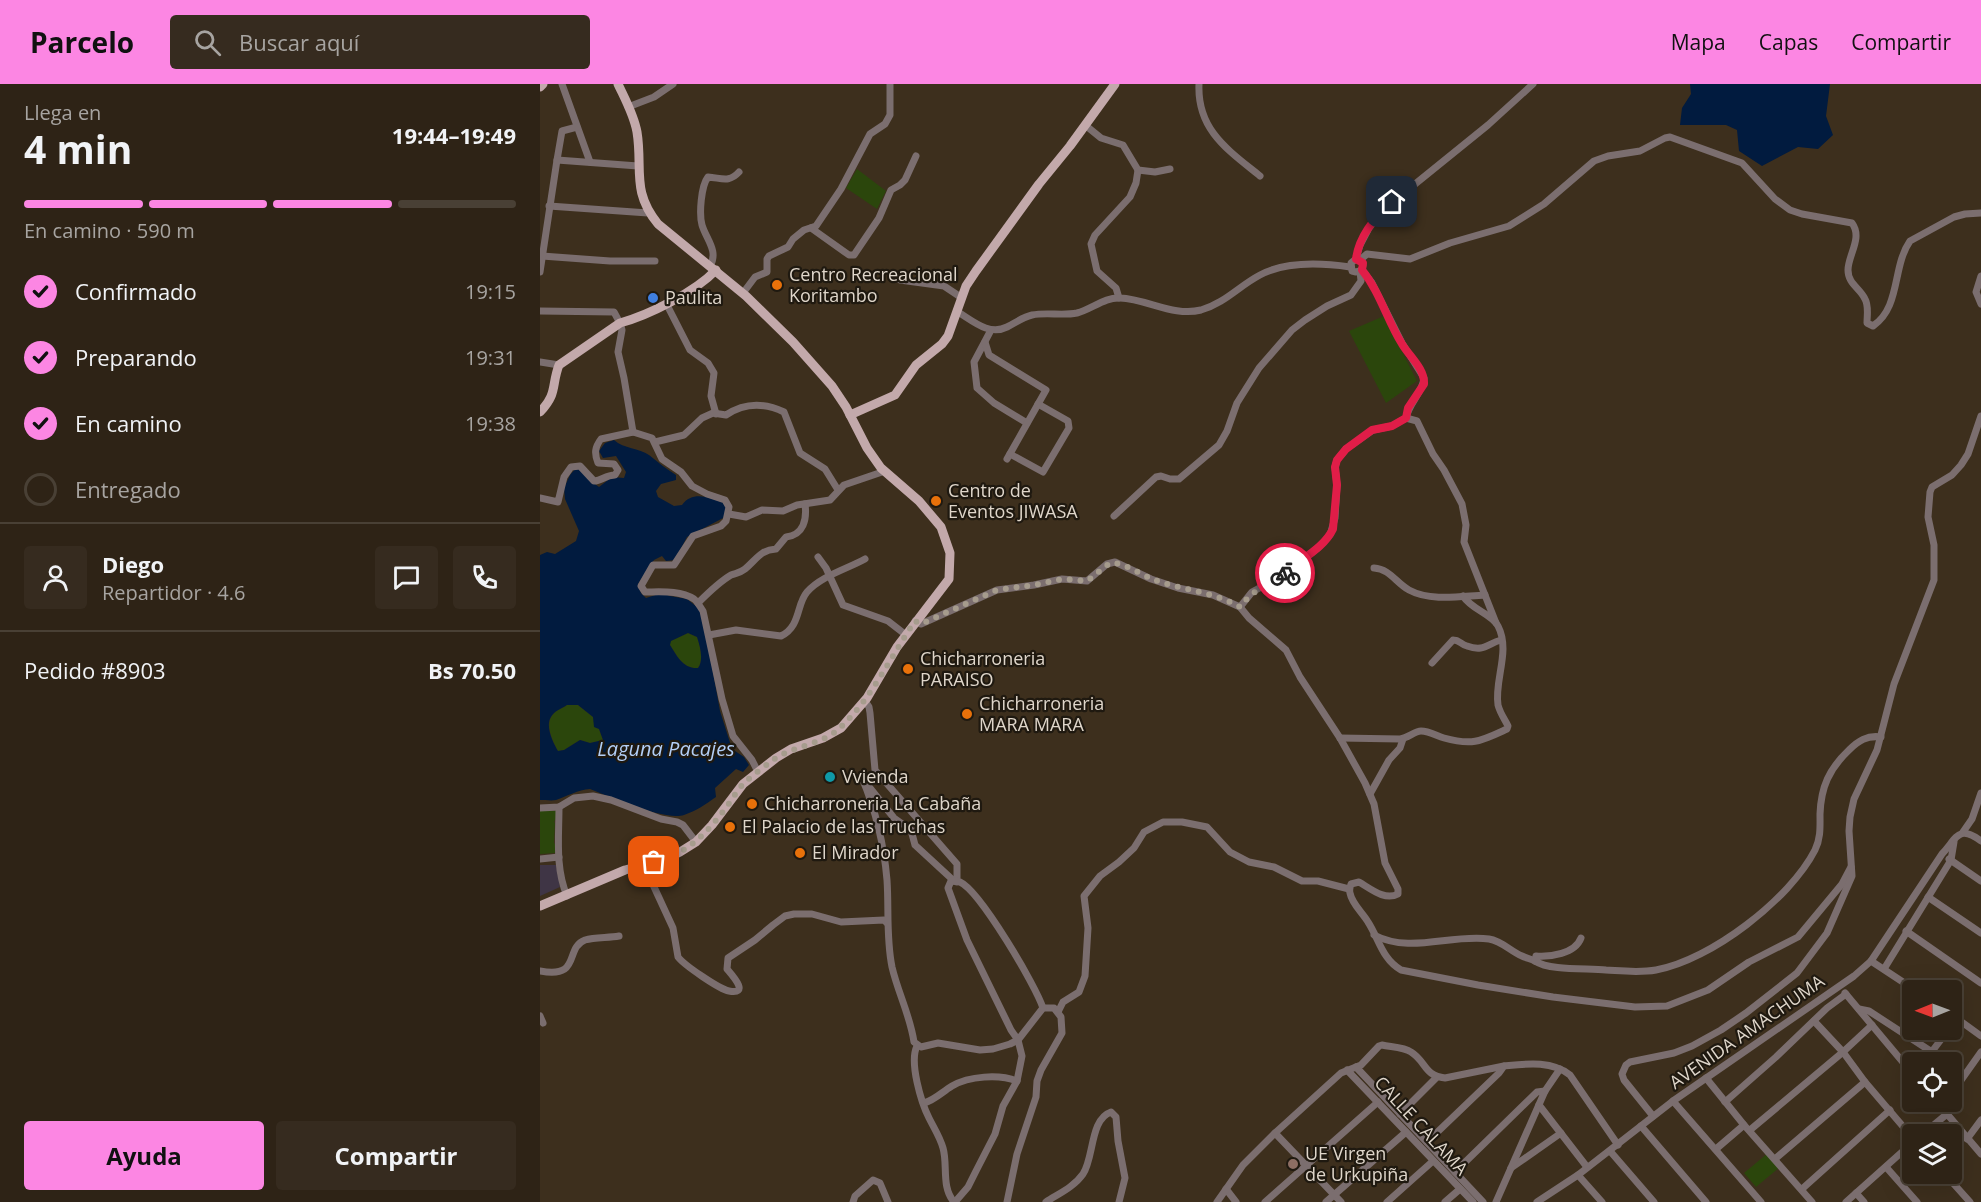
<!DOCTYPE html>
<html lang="es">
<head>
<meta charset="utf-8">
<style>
  body { margin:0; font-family:"Open Sans",sans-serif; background:#362b1f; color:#f1f3f6; height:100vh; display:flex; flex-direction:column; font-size:22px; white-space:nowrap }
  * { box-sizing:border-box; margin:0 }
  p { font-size:20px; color:#a7a4a1 }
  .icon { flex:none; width:33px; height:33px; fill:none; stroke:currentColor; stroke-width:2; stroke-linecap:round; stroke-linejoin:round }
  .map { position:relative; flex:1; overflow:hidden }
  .side { display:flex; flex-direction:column; background:#2e2316; width:540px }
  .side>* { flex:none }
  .needle { width:39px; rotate:269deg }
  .buttons { position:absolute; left:1362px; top:896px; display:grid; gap:12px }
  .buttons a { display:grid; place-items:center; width:60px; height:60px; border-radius:6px; background:#2e2316; box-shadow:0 6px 24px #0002,0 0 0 2px #494035; font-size:30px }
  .pin { position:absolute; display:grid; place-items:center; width:51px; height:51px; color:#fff; margin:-26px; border-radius:12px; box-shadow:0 3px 9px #0006 }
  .courier { position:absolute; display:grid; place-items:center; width:60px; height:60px; margin:-30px; border:4px solid #e11d48; border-radius:50%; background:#fff; color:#222; box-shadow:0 2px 8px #0007 }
  .head em { font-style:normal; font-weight:700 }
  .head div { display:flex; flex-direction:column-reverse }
  .head { display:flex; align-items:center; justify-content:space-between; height:102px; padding:0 24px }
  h1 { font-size:39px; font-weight:700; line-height:45px }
  .bar { display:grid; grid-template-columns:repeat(4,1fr); gap:9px 6px; align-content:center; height:72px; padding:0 24px }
  .bar i { height:8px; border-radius:4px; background:#494035 }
  .bar .active { background:#fc86e3 }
  .bar p { grid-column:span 4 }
  .line { display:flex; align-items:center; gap:15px; padding:0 24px; border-top:2px solid #494035 }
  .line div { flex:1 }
  .round { display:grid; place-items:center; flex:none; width:63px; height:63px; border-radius:6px; background:#362b1f }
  ol { padding:0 24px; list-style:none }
  li { display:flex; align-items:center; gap:18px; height:66px }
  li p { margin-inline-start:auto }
  li .icon { padding:6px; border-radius:50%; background:#fc86e3; color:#111; stroke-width:4 }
  li:last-child { color:#a7a4a1 }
  li i { width:33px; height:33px; border:3px solid #494035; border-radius:50% }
  .action { display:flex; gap:12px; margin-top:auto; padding:12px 24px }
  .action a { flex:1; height:69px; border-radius:6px; background:#fc86e3; color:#111; font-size:24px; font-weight:700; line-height:69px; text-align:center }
  .action a+a { background:#362b1f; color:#f1f3f6 }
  header { display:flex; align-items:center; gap:36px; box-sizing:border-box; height:84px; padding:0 30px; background:#fc86e3; color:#111 }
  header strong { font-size:28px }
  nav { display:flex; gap:33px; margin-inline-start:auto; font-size:21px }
  .search { width:420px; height:54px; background:#362b1f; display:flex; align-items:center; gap:15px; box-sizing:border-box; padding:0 21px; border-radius:6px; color:#a7a4a1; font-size:22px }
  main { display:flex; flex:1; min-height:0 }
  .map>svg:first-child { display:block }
  .education { fill:#3f3545 }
  .green { fill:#2b460c }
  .water { fill:#011b3f; fill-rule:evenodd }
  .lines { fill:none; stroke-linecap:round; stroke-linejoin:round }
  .minor { stroke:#7b6e6f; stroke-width:7 }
  .major { stroke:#c3a9ab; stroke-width:9 }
  .done { stroke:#a69c8d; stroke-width:6; stroke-dasharray:0 10.8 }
  .route { stroke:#e11d48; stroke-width:8 }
  .food-dot { fill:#e8710a; stroke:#1f1910; stroke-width:2 }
  .shop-dot { fill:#3f7fe0; stroke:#1f1910; stroke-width:2 }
  .culture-dot { fill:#0f9aa8; stroke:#1f1910; stroke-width:2 }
  .education-dot { fill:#8d6e63; stroke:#1f1910; stroke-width:2 }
  .labels { text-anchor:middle; stroke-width:4.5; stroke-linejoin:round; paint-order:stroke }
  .poi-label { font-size:18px; fill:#dfd6ca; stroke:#1f1910; text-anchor:start }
  .street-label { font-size:18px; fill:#dfd6ca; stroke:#1f1910 }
  .water-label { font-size:20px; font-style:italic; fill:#b2cef6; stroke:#1f1910 }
</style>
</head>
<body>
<header>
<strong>Parcelo</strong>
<div class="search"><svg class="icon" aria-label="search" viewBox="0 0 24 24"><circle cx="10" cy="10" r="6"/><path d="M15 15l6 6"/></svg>Buscar aquí</div>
<nav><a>Mapa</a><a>Capas</a><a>Compartir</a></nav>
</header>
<main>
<section class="side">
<div class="head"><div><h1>4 min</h1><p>Llega en</p></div><em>19:44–19:49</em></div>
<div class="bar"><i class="active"></i><i class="active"></i><i class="active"></i><i></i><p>En camino · 590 m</p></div>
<ol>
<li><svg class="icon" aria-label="check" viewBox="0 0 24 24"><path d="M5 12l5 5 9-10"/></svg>Confirmado<p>19:15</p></li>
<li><svg class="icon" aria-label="check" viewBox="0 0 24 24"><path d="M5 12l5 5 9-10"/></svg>Preparando<p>19:31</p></li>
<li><svg class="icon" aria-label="check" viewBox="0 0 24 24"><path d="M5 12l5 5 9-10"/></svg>En camino<p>19:38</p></li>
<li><i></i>Entregado</li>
</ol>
<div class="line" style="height:108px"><a class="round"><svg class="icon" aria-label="person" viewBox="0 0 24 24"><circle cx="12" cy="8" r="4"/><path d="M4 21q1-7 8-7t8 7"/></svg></a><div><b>Diego</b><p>Repartidor · 4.6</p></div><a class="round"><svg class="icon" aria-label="chat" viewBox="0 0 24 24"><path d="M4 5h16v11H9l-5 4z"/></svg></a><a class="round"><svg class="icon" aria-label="phone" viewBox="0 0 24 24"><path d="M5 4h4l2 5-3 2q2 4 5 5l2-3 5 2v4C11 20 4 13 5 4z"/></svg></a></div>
<div class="line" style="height:78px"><div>Pedido #8903</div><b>Bs 70.50</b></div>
<div class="action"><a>Ayuda</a><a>Compartir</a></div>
</section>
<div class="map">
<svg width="1441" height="1118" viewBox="0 0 1441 1118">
  <rect width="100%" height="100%" fill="#3d2f1d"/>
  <path class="education" d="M0 781H16L20 803 0 812Z"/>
  <g class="green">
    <path d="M317 85 346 107 337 125 306 104Z"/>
    <path d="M844 232 877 297 846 319 809 247Z"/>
    <path d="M148 549 157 553C160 562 164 576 158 584 143 585 137 572 130 561V557Z"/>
    <path d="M27 621H38L53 633 55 643 59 645 63 656 50 659 40 656 24 666 18 667C12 656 4 639 14 629 18 625 23 624 27 621Z"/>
    <path d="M0 727H17V733L14 738 15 739 14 759 17 762 15 769 0 770Z"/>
    <path d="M1228 1069 1240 1083 1216 1103 1204 1089Z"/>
  </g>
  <g class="water">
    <path d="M1150 0H1290L1286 32 1293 51 1278 65 1258 63 1222 82 1199 67 1197 46 1186 41H1140L1142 24 1151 10Z"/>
    <path d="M74 356C84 365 99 364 109 371 118 378 126 385 136 391V396L121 400 116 407 118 413 134 422 142 421C153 406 170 414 184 419L187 425 185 433 147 453 135 476 126 477 122 472 114 476 98 500 101 509 106 514 122 509 130 512 147 515 162 527 180 627 192 665 204 673 209 681 203 688 196 685 175 704 176 713C166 720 156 727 144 731 124 737 71 713 50 705 38 706 27 712 16 716 12 717 5 716 0 716V471L7 468 15 470 36 457 39 447 25 415 24 404 30 391 36 384 42 385 48 395 59 403 72 393 84 394 86 388 76 372 63 374 59 367 65 359ZM148 549 157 553C160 562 164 576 158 584 143 585 137 572 130 561L131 557ZM27 621H38L53 633 54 643 59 645 63 656 50 659 40 656 24 666 18 667C13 659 5 642 11 633 14 627 21 625 27 621Z"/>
  </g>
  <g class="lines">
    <g class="minor">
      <path d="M22 0 50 78"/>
      <path d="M659 0C657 46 688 66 720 92"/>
      <path d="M88 23 114 13 133 0"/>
      <path d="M545 41 561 54 583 61 598 86 615 88 630 85"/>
      <path d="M17 76 22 47 37 43"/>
      <path d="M9 122 108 129"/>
      <path d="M271 144 309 171H314L339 134 351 106 360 101 365 96 376 72"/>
      <path d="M2 172 70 177H115"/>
      <path d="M816 175 820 161 829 144 843 126 948 41 993 0"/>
      <path d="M820 176 827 170 870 175 910 159 969 142 1004 120 1054 77 1068 72 1100 67 1125 54 1130 53 1202 79 1235 115 1250 126 1262 130 1312 139C1323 154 1308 171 1308 186 1308 200 1320 204 1325 215 1329 222 1327 231 1327 239L1333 242C1361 223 1352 183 1370 157L1414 133 1425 130 1441 129"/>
      <path d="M170 182C179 167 166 155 162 141 159 130 161 102 168 93 182 94 189 99 199 88"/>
      <path d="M822 186 816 188 812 187 811 179 816 175 822 177 823 181 822 186 832 199 862 259 884 294C883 308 869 319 866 334"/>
      <path d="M0 188 17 76 98 82"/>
      <path d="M1441 192 1436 208 1441 220"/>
      <path d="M360 196 404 202 422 214"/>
      <path d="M203 209 215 193 227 188V175L229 172 248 163 253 155 264 146 276 142 301 105 330 50 345 40 350 31V0"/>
      <path d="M579 214 576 204 557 187 551 160 555 151 590 113 596 99 598 86"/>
      <path d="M126 219 150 266 168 279 174 289 171 312 176 330"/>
      <path d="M0 227 74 228 80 239 82 246 78 268 84 294 93 348"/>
      <path d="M418 228C433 237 449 252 467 243 475 239 483 233 492 231 507 228 522 232 537 229 552 225 565 213 580 214 607 215 634 233 661 226 685 219 699 202 720 191 746 177 782 179 810 183"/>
      <path d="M451 246 434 278 437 304 454 319 487 339"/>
      <path d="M445 258 449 271 506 306 467 375"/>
      <path d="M0 278 19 281"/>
      <path d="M115 358 144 351 162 334 173 329 186 331C204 319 223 318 244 328L260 369 285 385 298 406"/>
      <path d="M470 370 503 388 529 344 528 337 498 320"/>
      <path d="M0 414 18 418 24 393 31 383 40 382 54 397C62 397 65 391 75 391L78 386 74 380 58 379C54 369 55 363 61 355L93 348 112 354 122 375 141 388 152 402 167 410 185 416 189 423 186 437 181 442 153 452 134 481H113L101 502 105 508C120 508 140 506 154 515 158 518 160 523 163 527L182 615 193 652 212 676 218 688"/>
      <path d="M189 430 206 433 222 426 243 427 257 421 290 416 304 401 345 387"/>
      <path d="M574 432 616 393 621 392 630 395H639L679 361 687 347 697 319 719 284 752 246 765 236 787 222 811 211 821 197 820 187"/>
      <path d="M278 473 286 484 303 521 348 537 366 551"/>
      <path d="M834 484C850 485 856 499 869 506 891 518 922 512 945 511"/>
      <path d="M158 519C168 509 179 498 191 491 196 489 200 489 205 485 216 476 220 466 236 465L246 453C264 451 267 435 265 420"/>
      <path d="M700 523 712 508 738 494 778 464 790 451 795 434 797 401 795 383 797 376 806 365 833 346 852 342 866 334 877 337 893 370 904 386 922 420 926 441 924 458 956 539"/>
      <path d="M375 537 381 540 457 506 494 501 522 495 547 497 567 480 575 478 611 495 638 504 673 511 700 523 709 534 746 566 760 593 800 654 825 699 834 720 845 779 858 805V810C845 817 831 805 819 798L811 800C810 804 809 805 810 809 812 820 822 828 828 838 839 855 842 875 861 886L938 901 1013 913 1095 923 1127 922 1168 906 1209 878 1258 853 1302 800 1311 783"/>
      <path d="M169 551 196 546 241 552C261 542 256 521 267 508 281 492 307 485 325 475"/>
      <path d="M892 579 913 556C920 556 920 560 927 562 944 568 947 560 961 556"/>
      <path d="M325 617 329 623 330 629 335 686 417 780V798"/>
      <path d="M800 654 860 655C868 654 875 647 881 647 889 647 897 652 904 654 933 662 941 657 967 645L968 642C965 636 960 629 958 621 954 596 971 567 958 542 952 530 932 526 923 512"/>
      <path d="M830 710 849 676 860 664 863 655"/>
      <path d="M19 723C19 752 15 784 27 812"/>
      <path d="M0 724 19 723 34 714 53 712 71 716 121 735 137 738 143 741 156 758"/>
      <path d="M1423 748 1432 735 1441 709"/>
      <path d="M0 775 19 773"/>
      <path d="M1409 775 1441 797"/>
      <path d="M100 781 109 792 133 844 138 873C144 881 179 905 189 907 211 911 191 890 187 885L188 874 215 856 233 841 245 832 254 830H272L301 838 344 836 347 839"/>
      <path d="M414 797 375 761 371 746 354 734 322 694C336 727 344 761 347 796 349 825 346 854 352 883 358 909 370 931 374 958L381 963 398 959 440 966 453 965 470 960 478 956 503 924H514L521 933 522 949 501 986 497 997 496 1013 477 1070 467 1118"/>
      <path d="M1388 813 1441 849"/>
      <path d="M1366 847 1441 899"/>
      <path d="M834 851C871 870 909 850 949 855 962 857 970 867 982 872 986 874 991 875 995 877"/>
      <path d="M1041 854C1035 870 1010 873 996 872L995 877C1010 887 1047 884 1066 886 1083 887 1099 889 1116 886 1171 876 1250 815 1275 766 1281 754 1280 742 1280 730 1281 703 1289 685 1309 666 1318 657 1327 651 1341 653"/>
      <path d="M1331 877 1375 906"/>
      <path d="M1344 885 1411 776 1414 758"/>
      <path d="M0 887C42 895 24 864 45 856 55 853 69 854 79 852"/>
      <path d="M1305 909 1372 989"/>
      <path d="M1319 925 1329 927 1392 968"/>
      <path d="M518 928 523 918 539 908 545 892 548 844 544 812 560 792 579 778 594 764 604 748 623 738H642L667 743 690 768 709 778 734 783 762 797H778L809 805"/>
      <path d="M1412 931 1441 952"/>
      <path d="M0 932 3 939"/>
      <path d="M1274 937 1303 968 1325 998 1372 1053"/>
      <path d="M377 962C369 978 381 1018 389 1034 394 1044 400 1053 403 1064 408 1081 401 1103 414 1118"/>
      <path d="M1384 978 1409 945"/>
      <path d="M816 983 943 1118"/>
      <path d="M807 986 933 1118"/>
      <path d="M1166 994 1204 1041 1272 1118"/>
      <path d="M1412 1009 1441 968"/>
      <path d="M1133 1017 1221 1118"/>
      <path d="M1396 1017 1441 1070"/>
      <path d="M1185 1018 1236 973 1287 924 1306 910"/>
      <path d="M384 1019C395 1016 402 1008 412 1002 429 992 459 990 477 997"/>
      <path d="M999 1021 1047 1083"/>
      <path d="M860 1030 897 993"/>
      <path d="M1113 1032 1084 996 1082 990 1086 981 1090 978 1134 969 1152 962 1181 946 1206 929 1257 889 1287 849 1312 792 1309 747 1310 733 1314 715 1337 666 1354 600 1394 496V461L1388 433 1390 408 1392 403 1412 391 1421 381 1428 370 1441 332"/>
      <path d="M1101 1042 1166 1118"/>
      <path d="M1210 1046 1303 968 1332 941"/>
      <path d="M735 1049 801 1118"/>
      <path d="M1383 1050 1407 1030"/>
      <path d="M1427 1055 1441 1036"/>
      <path d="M887 1058 959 989 964 982C985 980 1011 976 1030 991L1078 1061"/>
      <path d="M1176 1065 1204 1041"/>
      <path d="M1070 1067 1114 1118"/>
      <path d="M1235 1075 1325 998"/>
      <path d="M1346 1083 1377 1118"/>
      <path d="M971 1084 1021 1049"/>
      <path d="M915 1088 997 1008 1005 1007"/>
      <path d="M1404 1089 1430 1118"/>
      <path d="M1038 1091 1062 1118"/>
      <path d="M686 1105 696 1118"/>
      <path d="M1262 1105 1350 1026"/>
      <path d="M1316 1109 1324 1118"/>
      <path d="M313 1118 315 1112 333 1096 340 1099 348 1118"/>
      <path d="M415 1118 428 1103 436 1087 455 1050 463 1022 477 997 482 972 478 956 471 946 427 856 408 804 411 797C414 797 417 797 420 798 440 807 496 902 503 924"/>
      <path d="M506 1118C518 1110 534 1103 543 1090 554 1074 550 1035 571 1028L576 1033 578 1057 585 1094 579 1118"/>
      <path d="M677 1118 703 1081 735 1049 801 989 821 981 839 962 842 961C851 963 864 963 871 968 886 977 884 992 905 994L964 982"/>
      <path d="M725 1118 838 1018"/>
      <path d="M786 1118 866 1048"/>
      <path d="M847 1118 893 1077"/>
      <path d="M905 1118 920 1105"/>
      <path d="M956 1118 1005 1007 1020 985"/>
      <path d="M997 1118 1038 1091 1133 1017 1314 892 1331 877 1402 770C1417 754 1418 740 1441 757"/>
      <path d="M1306 1118 1372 1059"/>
    </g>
    <g class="major">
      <path d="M0 3 3 0"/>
      <path d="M0 328C18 309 11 302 19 281L80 239C109 231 155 208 176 186"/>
      <path d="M310 331 355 311 376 281 402 260 408 252 426 202 436 187 499 100 530 62 575 0"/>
      <path d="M0 822 85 786 128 774 140 768 156 758 172 741 203 700 236 674 251 665 283 654 301 644 327 614 357 563 409 495 410 469 401 443 379 417 341 384 327 364 306 323 292 302 253 258 206 212 118 140C91 107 103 85 97 48 94 31 85 15 78 0"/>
    </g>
  </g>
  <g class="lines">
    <path class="done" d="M114 778C148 770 168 748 188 721 193 714 198 705 204 699 213 691 224 683 233 676 254 661 284 661 302 642 333 612 351 572 375 537L381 540 457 506 494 501 522 495 547 497 570 479C583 478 598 489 610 494 639 506 672 507 700 523 713 505 728 502 745 489"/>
    <path class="route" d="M745 489C761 475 784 464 793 445L797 401 795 383 797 376 806 365 832 346 852 342 866 334 868 324 884 300C885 285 869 272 862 260 847 236 840 208 822 186L823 179 816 175C819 152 836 132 852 118"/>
  </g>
  <g class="food-dot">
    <circle cx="237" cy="201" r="6"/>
    <circle cx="396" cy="417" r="6"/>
    <circle cx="368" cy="585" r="6"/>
    <circle cx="427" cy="630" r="6"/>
    <circle cx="212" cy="720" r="6"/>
    <circle cx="190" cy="743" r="6"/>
    <circle cx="260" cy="769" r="6"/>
  </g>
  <circle class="shop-dot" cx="113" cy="214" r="6"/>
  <circle class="culture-dot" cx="290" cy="693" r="6"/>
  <circle class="education-dot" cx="753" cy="1080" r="6"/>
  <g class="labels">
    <g class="poi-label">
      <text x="249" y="197">Centro Recreacional<tspan x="249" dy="21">Koritambo</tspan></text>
      <text x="125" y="220">Paulita</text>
      <text x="408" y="413">Centro de<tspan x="408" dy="21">Eventos JIWASA</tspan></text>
      <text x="380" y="581">Chicharroneria<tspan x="380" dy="21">PARAISO</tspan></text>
      <text x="439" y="626">Chicharroneria<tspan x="439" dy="21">MARA MARA</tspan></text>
      <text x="302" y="699">Vvienda</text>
      <text x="224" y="726">Chicharroneria La Cabaña</text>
      <text x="202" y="749">El Palacio de las Truchas</text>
      <text x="272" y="775">El Mirador</text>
      <text x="765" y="1076">UE Virgen<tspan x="765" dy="21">de Urkupiña</tspan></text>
    </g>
    <g class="street-label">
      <text transform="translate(1207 948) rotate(-35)" y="6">AVENIDA AMACHUMA</text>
      <text transform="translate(881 1042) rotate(47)" y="6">CALLE CALAMA</text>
    </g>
    <g class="water-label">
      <text x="126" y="672">Laguna Pacajes</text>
    </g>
  </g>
</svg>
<div class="buttons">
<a><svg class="needle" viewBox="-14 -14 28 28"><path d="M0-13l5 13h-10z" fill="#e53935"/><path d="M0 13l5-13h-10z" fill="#a7a4a1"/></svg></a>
<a><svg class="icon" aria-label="locate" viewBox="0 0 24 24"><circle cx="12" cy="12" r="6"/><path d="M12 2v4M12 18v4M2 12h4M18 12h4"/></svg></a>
<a><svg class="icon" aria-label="layers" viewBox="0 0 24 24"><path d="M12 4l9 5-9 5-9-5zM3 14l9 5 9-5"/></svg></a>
</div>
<div class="pin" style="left:114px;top:778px;background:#ea580c"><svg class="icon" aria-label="bag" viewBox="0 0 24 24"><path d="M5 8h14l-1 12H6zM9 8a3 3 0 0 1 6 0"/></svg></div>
<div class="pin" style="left:852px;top:118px;background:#1f2937"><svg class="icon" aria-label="home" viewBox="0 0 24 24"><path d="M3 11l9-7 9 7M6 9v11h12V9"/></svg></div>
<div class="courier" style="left:745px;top:489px"><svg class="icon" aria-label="bike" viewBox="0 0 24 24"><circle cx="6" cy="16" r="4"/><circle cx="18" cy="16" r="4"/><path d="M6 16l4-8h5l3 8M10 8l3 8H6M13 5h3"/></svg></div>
</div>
</main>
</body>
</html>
